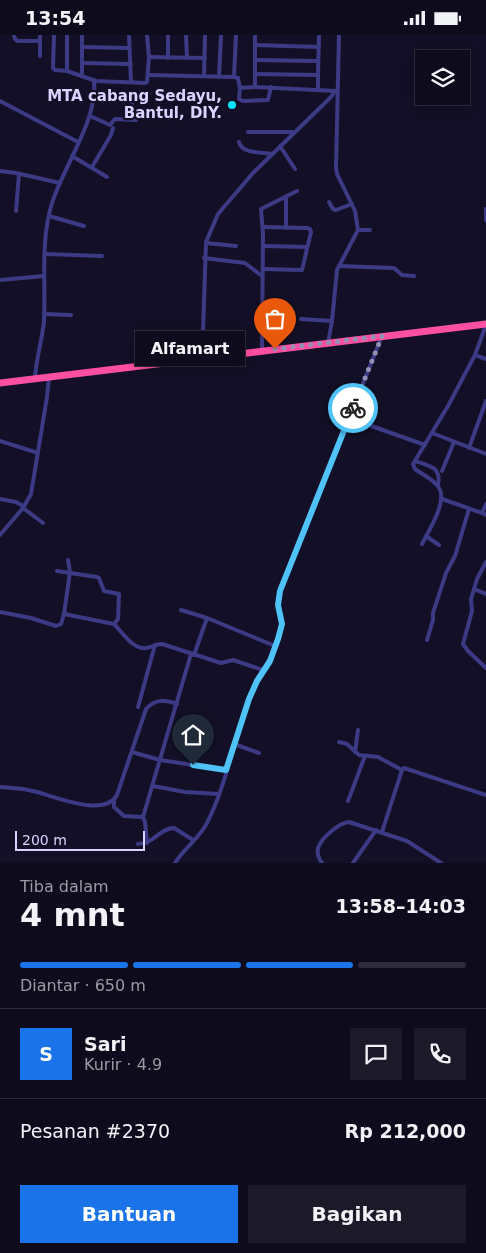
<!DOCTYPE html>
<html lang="id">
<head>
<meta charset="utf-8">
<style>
  body { margin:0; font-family:"DejaVu Sans",sans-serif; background:#1c1929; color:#f1f3f6; height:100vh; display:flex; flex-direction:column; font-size:19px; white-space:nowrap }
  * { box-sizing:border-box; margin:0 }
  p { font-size:16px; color:#9b9ba3 }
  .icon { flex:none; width:28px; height:28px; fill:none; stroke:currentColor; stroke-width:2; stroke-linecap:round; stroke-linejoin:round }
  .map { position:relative; height:828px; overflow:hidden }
  .drawer { display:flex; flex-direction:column; background:#0e0b1c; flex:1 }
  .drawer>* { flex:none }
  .fabs { position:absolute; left:415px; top:15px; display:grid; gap:10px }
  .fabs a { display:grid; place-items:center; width:55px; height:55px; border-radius:0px; background:#0e0b1c; box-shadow:0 2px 12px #0003,0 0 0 1px #2e2b3b; font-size:25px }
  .scale { position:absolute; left:15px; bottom:12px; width:130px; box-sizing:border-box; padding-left:5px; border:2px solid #d9d4ff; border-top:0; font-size:14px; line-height:18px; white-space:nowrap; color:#d9d4ff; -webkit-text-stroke:4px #130f26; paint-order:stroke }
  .pin { position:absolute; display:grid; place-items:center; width:42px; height:42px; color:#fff; margin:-51px -21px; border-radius:50% 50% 50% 0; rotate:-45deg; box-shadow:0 0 5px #0007 }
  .pin .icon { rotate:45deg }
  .courier { position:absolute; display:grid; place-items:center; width:50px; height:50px; margin:-25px; border:4px solid #4fc3f7; border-radius:50%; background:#fff; color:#222; box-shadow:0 1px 6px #0007 }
  .bubble { position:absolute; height:35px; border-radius:0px; background:#0e0b1c; box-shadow:0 2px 12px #0003,0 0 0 1px #2e2b3b; font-size:16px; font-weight:800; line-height:35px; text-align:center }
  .head em { font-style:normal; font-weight:800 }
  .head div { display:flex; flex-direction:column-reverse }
  .head { display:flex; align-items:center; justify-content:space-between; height:85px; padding:0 20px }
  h1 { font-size:32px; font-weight:800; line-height:38px }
  .bar { display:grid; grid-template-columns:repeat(4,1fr); gap:8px 5px; align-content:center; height:60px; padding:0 20px }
  .bar i { height:6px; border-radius:4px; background:#2e2b3b }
  .bar .active { background:#1a73e8 }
  .bar p { grid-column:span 4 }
  .line { display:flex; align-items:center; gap:12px; padding:0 20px; border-top:1px solid #2e2b3b }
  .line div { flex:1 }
  .round { display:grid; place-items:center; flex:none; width:52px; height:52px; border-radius:0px; background:#1c1929 }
  .action { display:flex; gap:10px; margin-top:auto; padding:10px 20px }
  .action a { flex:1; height:58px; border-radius:0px; background:#1a73e8; color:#fff; font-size:20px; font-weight:800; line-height:58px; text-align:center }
  .action a+a { background:#1c1929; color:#f1f3f6 }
  .status { display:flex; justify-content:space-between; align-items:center; height:35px; padding:0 25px; background:#0e0b1c; direction:ltr }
  .status svg { height:14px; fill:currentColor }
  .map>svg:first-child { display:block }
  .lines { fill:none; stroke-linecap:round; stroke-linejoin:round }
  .street { stroke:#3d3a85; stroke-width:4 }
  .highway { stroke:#ff4fa3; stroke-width:7 }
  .done { stroke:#948fb3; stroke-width:5; stroke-dasharray:0 9 }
  .route { stroke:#4fc3f7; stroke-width:6 }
  .poi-dot { fill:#00e5ff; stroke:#130f26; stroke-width:2 }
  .labels { text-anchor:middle; stroke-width:4.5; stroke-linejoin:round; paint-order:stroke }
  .poi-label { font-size:15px; font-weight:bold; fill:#d9d4ff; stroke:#130f26; text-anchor:end }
</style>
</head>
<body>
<div class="status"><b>13:54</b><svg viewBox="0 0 49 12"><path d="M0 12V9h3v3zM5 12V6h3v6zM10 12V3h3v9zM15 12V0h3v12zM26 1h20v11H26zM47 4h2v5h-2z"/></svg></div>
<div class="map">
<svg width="486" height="828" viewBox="0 0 486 828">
  <rect width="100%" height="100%" fill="#130f26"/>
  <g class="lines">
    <g class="street">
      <path d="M14 0 15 4 18 6H40"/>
      <path d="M54 0 53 33 55 35 67 36 96 46 145 48 147 47 149 22 147 0"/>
      <path d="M129 0 131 47"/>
      <path d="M186 0 187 23"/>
      <path d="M255 10 319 12"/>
      <path d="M82 12 129 13"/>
      <path d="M40 21V0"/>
      <path d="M149 22 205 23"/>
      <path d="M168 23V0"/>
      <path d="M255 25 318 26"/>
      <path d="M82 28 131 29"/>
      <path d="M67 36V0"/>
      <path d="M255 39 318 40 319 0"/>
      <path d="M148 40 234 42 238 43 240 53 255 52 336 56"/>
      <path d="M82 41V0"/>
      <path d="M204 41 205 0"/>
      <path d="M219 42 221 0"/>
      <path d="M234 42 236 0"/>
      <path d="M255 52V0"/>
      <path d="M240 53 239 64 243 66 268 65 271 52"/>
      <path d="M318 54V40"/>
      <path d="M0 66 78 107"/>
      <path d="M90 81 110 90 115 84 136 85 129 57"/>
      <path d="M248 97H294"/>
      <path d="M239 107C242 119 261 117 272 119"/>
      <path d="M280 111 295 134"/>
      <path d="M72 121 107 142"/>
      <path d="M92 132 111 100 113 93"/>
      <path d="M0 136 16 138 60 148"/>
      <path d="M329 167 333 174 336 175 352 169"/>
      <path d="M486 174V185"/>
      <path d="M16 176 19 139"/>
      <path d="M49 181 84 191"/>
      <path d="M286 193V161"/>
      <path d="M358 195H370"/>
      <path d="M206 208 236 211"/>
      <path d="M263 211 307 212"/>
      <path d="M45 219 102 221"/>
      <path d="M204 223 245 228 262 241"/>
      <path d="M339 231 394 233 402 240 414 241"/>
      <path d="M263 234 302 235 311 197 310 194 307 193 263 192"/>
      <path d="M0 245 44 241"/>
      <path d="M44 279 71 280"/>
      <path d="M301 284 332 286"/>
      <path d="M328 308 332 286 337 235 358 195 355 176 337 139 336 133 339 0"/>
      <path d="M262 316 263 199 261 174 297 156"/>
      <path d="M475 320 486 324"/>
      <path d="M192 324V317L203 297 206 207 218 179 253 138 331 62 335 56"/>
      <path d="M35 343C36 324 42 306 44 286 46 247 40 207 52 168 64 130 98 85 94 46"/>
      <path d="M349 383 425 410"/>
      <path d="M432 398 486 419"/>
      <path d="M0 406 38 418"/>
      <path d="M469 413 486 366"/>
      <path d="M415 426C429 431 442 432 438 450"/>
      <path d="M442 436 454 407"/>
      <path d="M0 464 16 467 23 471"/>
      <path d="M442 464 482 478"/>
      <path d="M486 469 482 478 486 480"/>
      <path d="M23 473 43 488"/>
      <path d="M0 500 23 473 31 459 47 362 49 342"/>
      <path d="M426 501 439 510"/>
      <path d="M422 509C429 495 450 464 437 450 432 444 422 439 415 434L413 429 448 371 475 320 486 290"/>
      <path d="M486 527 477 544 471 564 472 576 463 609 468 616 486 633"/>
      <path d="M474 554 486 559"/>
      <path d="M181 575 207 583"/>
      <path d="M0 577 31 583 56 591 61 589 64 579 114 589 118 584 119 559 104 556 99 543 97 542 57 536"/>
      <path d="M64 579 70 537 68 525"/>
      <path d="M114 589C122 597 133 615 146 613 152 612 156 609 162 609L221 628 233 625 263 635"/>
      <path d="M427 605 433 585V578L446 538 455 521 469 474"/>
      <path d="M194 620 207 583 275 611"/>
      <path d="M138 672 155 610"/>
      <path d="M339 707 347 709 359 720 378 722 402 735"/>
      <path d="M234 709 259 718"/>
      <path d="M132 717 160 725 226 735"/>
      <path d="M355 717 358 695"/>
      <path d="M153 751 185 757 219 759"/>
      <path d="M0 752C9 753 19 753 28 755 49 758 103 785 117 760L146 674C156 663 165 665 177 669"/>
      <path d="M114 765V772L124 781 143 782"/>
      <path d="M348 766 365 721"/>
      <path d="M382 797 402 735 404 733 486 760"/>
      <path d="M147 808 145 787 143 782 191 619"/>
      <path d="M138 809C155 808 160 793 174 793L193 805"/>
      <path d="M175 828C184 813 201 802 208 786 228 745 235 698 253 656 262 633 279 614 282 590 283 583 279 577 279 571 278 566 279 561 280 556L382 301"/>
      <path d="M322 828C319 824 317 818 318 813 322 802 339 788 349 787L407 806 441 828"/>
      <path d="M353 828 376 795"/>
    </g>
    <path class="highway" d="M0 348 486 289"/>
  </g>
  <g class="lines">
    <path class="done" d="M275 314 382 301 353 373"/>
    <path class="route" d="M193 730 226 735 249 664 257 646 270 626 278 604 282 589 278 570 280 556 353 373"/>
  </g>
  <circle class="poi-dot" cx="232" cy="70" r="5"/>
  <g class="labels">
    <g class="poi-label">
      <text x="222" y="66">MTA cabang Sedayu,<tspan x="222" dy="17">Bantul, DIY.</tspan></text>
    </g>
  </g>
</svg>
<div class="fabs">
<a><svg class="icon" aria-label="layers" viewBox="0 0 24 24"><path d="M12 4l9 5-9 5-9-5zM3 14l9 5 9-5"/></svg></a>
</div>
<div class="scale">200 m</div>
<div class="pin" style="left:275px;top:314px;background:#ea580c"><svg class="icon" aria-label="bag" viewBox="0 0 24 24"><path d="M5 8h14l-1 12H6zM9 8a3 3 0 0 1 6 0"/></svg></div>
<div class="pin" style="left:193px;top:730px;background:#1f2937"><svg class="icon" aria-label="home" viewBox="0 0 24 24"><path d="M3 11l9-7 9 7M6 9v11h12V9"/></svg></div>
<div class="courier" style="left:353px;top:373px"><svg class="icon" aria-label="bike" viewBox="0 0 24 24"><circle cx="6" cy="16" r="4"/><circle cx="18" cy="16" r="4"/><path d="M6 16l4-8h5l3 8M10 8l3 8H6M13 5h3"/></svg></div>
<div class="bubble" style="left:135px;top:296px;width:110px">Alfamart</div>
</div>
<section class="drawer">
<div class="head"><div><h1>4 mnt</h1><p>Tiba dalam</p></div><em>13:58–14:03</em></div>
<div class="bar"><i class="active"></i><i class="active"></i><i class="active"></i><i></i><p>Diantar · 650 m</p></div>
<div class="line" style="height:90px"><b class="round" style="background:#1a73e8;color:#fff">S</b><div><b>Sari</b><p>Kurir · 4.9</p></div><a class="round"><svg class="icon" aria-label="chat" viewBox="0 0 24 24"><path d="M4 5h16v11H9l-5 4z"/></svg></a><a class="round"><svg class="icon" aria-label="phone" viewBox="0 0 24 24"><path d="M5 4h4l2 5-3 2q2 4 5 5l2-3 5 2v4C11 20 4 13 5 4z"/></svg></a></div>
<div class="line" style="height:65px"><div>Pesanan #2370</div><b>Rp 212,000</b></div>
<div class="action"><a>Bantuan</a><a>Bagikan</a></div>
</section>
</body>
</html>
